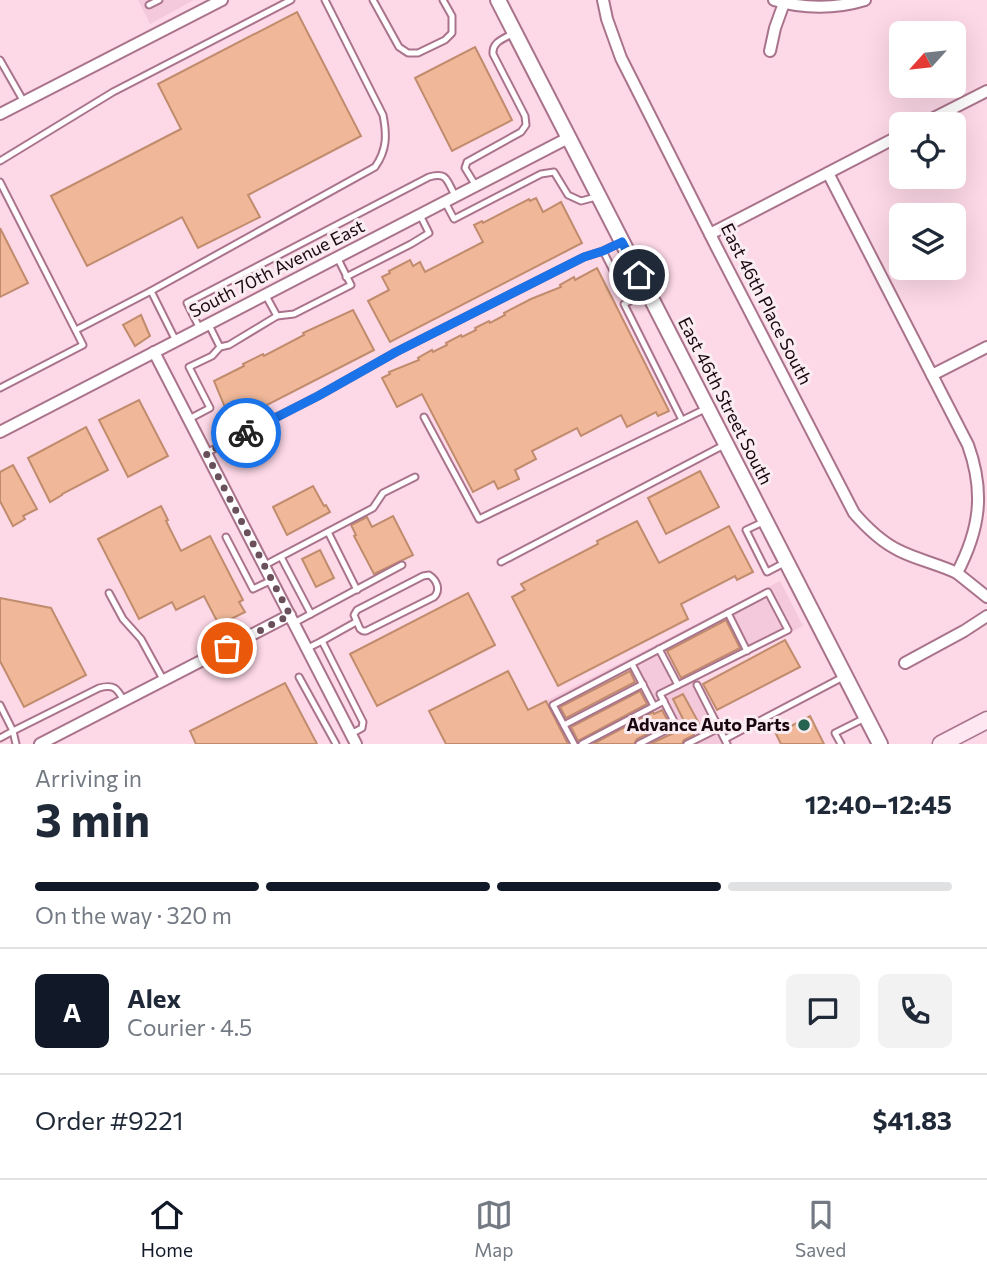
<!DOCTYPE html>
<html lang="en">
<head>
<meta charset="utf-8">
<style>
  body { margin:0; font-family:Commissioner,sans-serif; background:#f2f2f3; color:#1f2937; height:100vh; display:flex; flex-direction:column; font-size:26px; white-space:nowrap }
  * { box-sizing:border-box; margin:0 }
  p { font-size:23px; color:#747a83 }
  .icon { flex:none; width:38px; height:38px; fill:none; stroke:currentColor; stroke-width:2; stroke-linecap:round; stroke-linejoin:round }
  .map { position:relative; height:744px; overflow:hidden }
  .side { display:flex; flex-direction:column; background:#fff; flex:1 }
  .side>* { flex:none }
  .needle { width:46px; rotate:243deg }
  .fabs { position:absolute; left:889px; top:21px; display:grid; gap:14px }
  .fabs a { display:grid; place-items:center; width:77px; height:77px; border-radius:10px; background:#fff; box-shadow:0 7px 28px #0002; font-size:35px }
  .pin { position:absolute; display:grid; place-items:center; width:60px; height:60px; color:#fff; margin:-30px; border:4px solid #fff; border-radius:50%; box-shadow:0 2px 7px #0007 }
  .courier { position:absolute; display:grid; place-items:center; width:70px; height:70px; margin:-35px; border:5px solid #1a73e8; border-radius:50%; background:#fff; color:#222; box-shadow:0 2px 9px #0007 }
  .head em { font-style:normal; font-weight:700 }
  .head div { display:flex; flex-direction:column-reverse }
  .head { display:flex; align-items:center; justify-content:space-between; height:119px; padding:0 35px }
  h1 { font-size:46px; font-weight:700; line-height:52px }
  .bar { display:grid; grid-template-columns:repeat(4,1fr); gap:10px 7px; align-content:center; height:84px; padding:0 35px }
  .bar i { height:9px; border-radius:5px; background:#e0e1e3 }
  .bar .on { background:#111827 }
  .bar p { grid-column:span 4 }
  .line { display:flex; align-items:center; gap:18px; padding:0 35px; border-top:2px solid #e0e1e3 }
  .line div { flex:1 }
  .round { display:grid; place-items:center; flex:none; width:74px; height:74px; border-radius:10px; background:#f2f2f3 }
  .menu { display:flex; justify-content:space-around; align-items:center; height:98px; border-top:2px solid #e0e1e3; background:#fff; font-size:19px; color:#747a83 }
  .menu a { display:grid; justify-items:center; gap:4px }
  .menu .on { color:#111827 }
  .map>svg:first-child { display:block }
  .built { fill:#f3c9db }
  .building { fill:#f0b899; stroke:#c08c6d; stroke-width:2 }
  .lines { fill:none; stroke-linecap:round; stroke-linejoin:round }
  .service-casing { stroke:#aa738c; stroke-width:9 }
  .minor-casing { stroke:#aa738c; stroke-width:14 }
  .tertiary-casing { stroke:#aa738c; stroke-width:18 }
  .secondary-casing { stroke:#aa738c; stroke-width:19 }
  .service { stroke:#fff; stroke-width:5 }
  .minor { stroke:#fff; stroke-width:10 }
  .tertiary { stroke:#fff; stroke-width:14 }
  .secondary { stroke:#fee7f1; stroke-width:16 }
  .done { stroke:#69505b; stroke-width:7; stroke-dasharray:0 12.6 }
  .route { stroke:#1a73e8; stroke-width:9 }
  .poi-dot { fill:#236350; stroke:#faedf2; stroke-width:2.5 }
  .labels { text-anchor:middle; stroke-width:6; stroke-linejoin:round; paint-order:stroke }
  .street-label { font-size:18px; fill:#19060f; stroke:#faedf2 }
  .poi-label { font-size:18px; font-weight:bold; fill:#19060f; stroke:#faedf2; text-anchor:end }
</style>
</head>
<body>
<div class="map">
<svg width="987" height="744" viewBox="0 0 987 744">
  <rect width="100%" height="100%" fill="#fdd8e7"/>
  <g class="built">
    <path d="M138 0H194L150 24Z"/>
    <path d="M780 581 803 626 699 679 733 744H556L536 706Z"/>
  </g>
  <g class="building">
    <path d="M297 12 361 136 248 195 260 217 198 248 182 217 87 266 51 196 181 129 158 84Z"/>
    <path d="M475 47 512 120 452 151 415 78Z"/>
    <path d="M536 198 543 212 561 202 582 243 390 342 368 301 389 290 382 277 390 273 389 271 410 260 413 266 420 262 425 272 483 242 474 225 482 221 483 223 529 199 530 201Z"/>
    <path d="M0 228 28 283 0 297Z"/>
    <path d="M597 268 669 411 658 416 656 412 627 427 621 415 581 436 577 428 532 451 536 459 515 470 519 479 498 489 494 481 473 492 422 394 397 407 382 378 390 374 389 372 419 360 418 358 432 350 433 352 447 345 446 343 461 335 462 337 476 330 475 328 489 321 490 323 505 315 504 313 531 299 561 287 560 285 574 277 575 280Z"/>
    <path d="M353 310 374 350 234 422 228 409 226 410 214 381 244 366 243 364 263 354 264 356 304 335 303 333Z"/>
    <path d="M141 315 150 336 135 346 123 325Z"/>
    <path d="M139 400 168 456 128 477 99 420Z"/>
    <path d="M86 427 108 470 62 494V495L50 502 28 458Z"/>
    <path d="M13 465 37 509 23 516 25 519 13 526 0 501V472Z"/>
    <path d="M700 471 719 507 666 534 648 498Z"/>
    <path d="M313 486 324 506 326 505 330 512 287 535 273 507Z"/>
    <path d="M161 506 168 520 166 521 181 551 210 536 243 600 239 602 245 612 219 625 204 596 176 610 172 602 139 619 98 539Z"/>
    <path d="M393 516 413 555 374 574 354 536 356 535 351 525 367 517 372 527Z"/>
    <path d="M637 521 659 563 729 526 753 572 737 580 735 576 681 604 688 619 558 686 512 597 525 590 521 584 598 544 597 541Z"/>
    <path d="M320 550 334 578 316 587 302 559Z"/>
    <path d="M468 593 495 645 377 706 350 654Z"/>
    <path d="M0 598 51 608 86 675 24 707 0 661Z"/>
    <path d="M726 620 740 648 681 678 667 651Z"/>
    <path d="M785 640 800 667 717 710 703 684Z"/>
    <path d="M508 671 528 710 546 701 568 744H446L429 711Z"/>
    <path d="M630 671 635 682 566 718 560 707Z"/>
    <path d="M285 683 317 744H196L190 731Z"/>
    <path d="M640 691 647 704 578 741 571 727Z"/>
    <path d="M683 694 701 727 692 732 694 735 684 740 682 744H650L687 727 673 699Z"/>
    <path d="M662 710 669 723 637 739 634 744H593L653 712 654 714Z"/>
    <path d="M810 716 824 744H781L776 734Z"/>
  </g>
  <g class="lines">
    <g class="service-casing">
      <g id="service">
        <path d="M373 0 399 47 408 53H418L445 40 452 33V16L443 0"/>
        <path d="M149 5 159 0"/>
        <path d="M0 60 24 102"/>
        <path d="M0 161 113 92 291 0"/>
        <path d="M0 182 83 345 0 388"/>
        <path d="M476 186 465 168 467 162 521 132 526 125 525 116 493 54C492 42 503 39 512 34"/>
        <path d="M445 202 454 219 541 174 554 172 568 195 581 201 596 197"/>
        <path d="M603 251 621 286"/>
        <path d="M346 277 411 244 429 233 420 215"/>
        <path d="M646 293 624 304 682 420"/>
        <path d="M265 294 277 316"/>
        <path d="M200 329 187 303 429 177C448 172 446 180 455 195"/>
        <path d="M76 330 151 291"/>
        <path d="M176 341 151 291 375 167C387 150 387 135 383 115L325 0"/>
        <path d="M220 347 229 345 277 316 294 314 351 285 337 257"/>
        <path d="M424 417 479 519 707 408"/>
        <path d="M189 419 210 408 189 367 212 356 220 347 209 325"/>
        <path d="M206 453 318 396 396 352 584 257 603 251 621 242"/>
        <path d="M763 522 746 530 767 572 786 562"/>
        <path d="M328 532 357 590"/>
        <path d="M226 537 253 589 272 580"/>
        <path d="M281 557 311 614"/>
        <path d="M501 562 726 444"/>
        <path d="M265 565 373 508 383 493 415 477"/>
        <path d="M429 575C437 580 441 590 434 597L366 631H363L360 629 354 615 357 610 423 576Z"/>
        <path d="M109 593 123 619 141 639 164 681"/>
        <path d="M728 613 747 651"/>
        <path d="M294 623 402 565"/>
        <path d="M322 641 356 622"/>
        <path d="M308 648 322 641 363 722 362 728 351 734"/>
        <path d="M659 649 678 685"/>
        <path d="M632 664 654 706"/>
        <path d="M299 677 336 744"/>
        <path d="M697 685 727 744"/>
        <path d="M0 705 13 731 0 738"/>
        <path d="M564 725 643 684"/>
        <path d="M725 739 845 676"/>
        <path d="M16 744 13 731 99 688C114 684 117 688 124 701"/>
        <path d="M574 744 553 705 768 592 788 630 660 694 676 725 639 744"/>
        <path d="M582 744 664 701"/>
        <path d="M687 744 719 728"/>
        <path d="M841 744 835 733 865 718"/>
      </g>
    </g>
    <g class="minor-casing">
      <g id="minor">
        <path d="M603 0 607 19 621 58 717 248 854 513C867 528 880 541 898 550 915 559 938 564 957 573"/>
        <path d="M774 0C803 9 836 9 865 0"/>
        <path d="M770 51 775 28 784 3"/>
        <path d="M0 114 222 0"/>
        <path d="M922 124 987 91"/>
        <path d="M828 173 968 445C985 492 980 529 957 573L987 597"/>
        <path d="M710 234 901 135"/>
        <path d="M154 352 356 744"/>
        <path d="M932 375 987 347"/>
        <path d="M0 432 570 137"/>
        <path d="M905 663 964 631 987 616"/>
        <path d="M40 744 290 615"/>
      </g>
    </g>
    <g class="tertiary-casing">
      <path id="tertiary" d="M498 0 880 744"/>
    </g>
    <g class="secondary-casing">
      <path id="secondary" d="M941 744 987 720"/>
    </g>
    <use href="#service" class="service"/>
    <use href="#minor" class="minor"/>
    <use href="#tertiary" class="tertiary"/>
    <use href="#secondary" class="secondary"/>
  </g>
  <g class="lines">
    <path class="done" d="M227 648 290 615 206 453 246 433"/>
    <path class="route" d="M246 433 318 396 396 352 584 257 603 251 622 242 639 275"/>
  </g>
  <circle class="poi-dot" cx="804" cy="725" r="7"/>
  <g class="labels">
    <g class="street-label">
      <text transform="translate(277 269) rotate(-27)" y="6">South 70th Avenue East</text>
      <text transform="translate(766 304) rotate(63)" y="6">East 46th Place South</text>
      <text transform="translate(725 401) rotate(63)" y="6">East 46th Street South</text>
    </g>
    <g class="poi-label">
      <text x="790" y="731">Advance Auto Parts</text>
    </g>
  </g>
</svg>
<div class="fabs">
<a><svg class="needle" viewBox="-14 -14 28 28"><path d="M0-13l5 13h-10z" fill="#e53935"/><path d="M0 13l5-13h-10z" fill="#747a83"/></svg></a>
<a><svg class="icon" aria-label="locate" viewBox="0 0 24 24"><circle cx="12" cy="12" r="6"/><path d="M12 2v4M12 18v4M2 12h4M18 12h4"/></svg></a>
<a><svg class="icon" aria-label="layers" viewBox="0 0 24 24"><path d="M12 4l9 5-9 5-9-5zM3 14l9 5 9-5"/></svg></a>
</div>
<div class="pin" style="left:227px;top:648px;background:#ea580c"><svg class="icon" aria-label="bag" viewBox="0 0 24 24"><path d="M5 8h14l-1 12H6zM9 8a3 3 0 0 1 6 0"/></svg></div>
<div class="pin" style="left:639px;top:275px;background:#1f2937"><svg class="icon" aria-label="home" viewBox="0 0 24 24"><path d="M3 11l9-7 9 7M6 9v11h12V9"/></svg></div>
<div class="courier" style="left:246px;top:433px"><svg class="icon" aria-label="bike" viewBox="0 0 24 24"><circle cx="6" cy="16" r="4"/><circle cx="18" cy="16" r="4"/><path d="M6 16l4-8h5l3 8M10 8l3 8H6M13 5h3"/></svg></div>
</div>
<section class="side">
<div class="head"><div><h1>3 min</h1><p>Arriving in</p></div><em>12:40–12:45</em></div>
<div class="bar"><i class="on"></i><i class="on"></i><i class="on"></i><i></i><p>On the way · 320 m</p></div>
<div class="line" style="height:126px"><b class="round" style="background:#111827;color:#fff">A</b><div><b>Alex</b><p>Courier · 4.5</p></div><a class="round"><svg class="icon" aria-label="chat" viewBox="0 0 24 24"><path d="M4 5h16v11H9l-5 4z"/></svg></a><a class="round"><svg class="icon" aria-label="phone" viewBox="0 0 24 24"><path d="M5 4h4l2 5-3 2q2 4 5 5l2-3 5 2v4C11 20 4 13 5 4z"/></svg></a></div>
<div class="line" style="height:91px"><div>Order #9221</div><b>$41.83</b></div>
</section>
<nav class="menu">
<a class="on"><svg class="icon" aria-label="home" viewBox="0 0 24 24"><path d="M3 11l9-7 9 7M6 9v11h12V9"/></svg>Home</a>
<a><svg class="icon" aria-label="map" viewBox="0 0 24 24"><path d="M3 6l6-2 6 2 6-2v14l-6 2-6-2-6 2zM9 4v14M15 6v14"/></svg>Map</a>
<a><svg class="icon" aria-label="saved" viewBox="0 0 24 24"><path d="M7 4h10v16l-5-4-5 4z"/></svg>Saved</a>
</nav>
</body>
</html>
